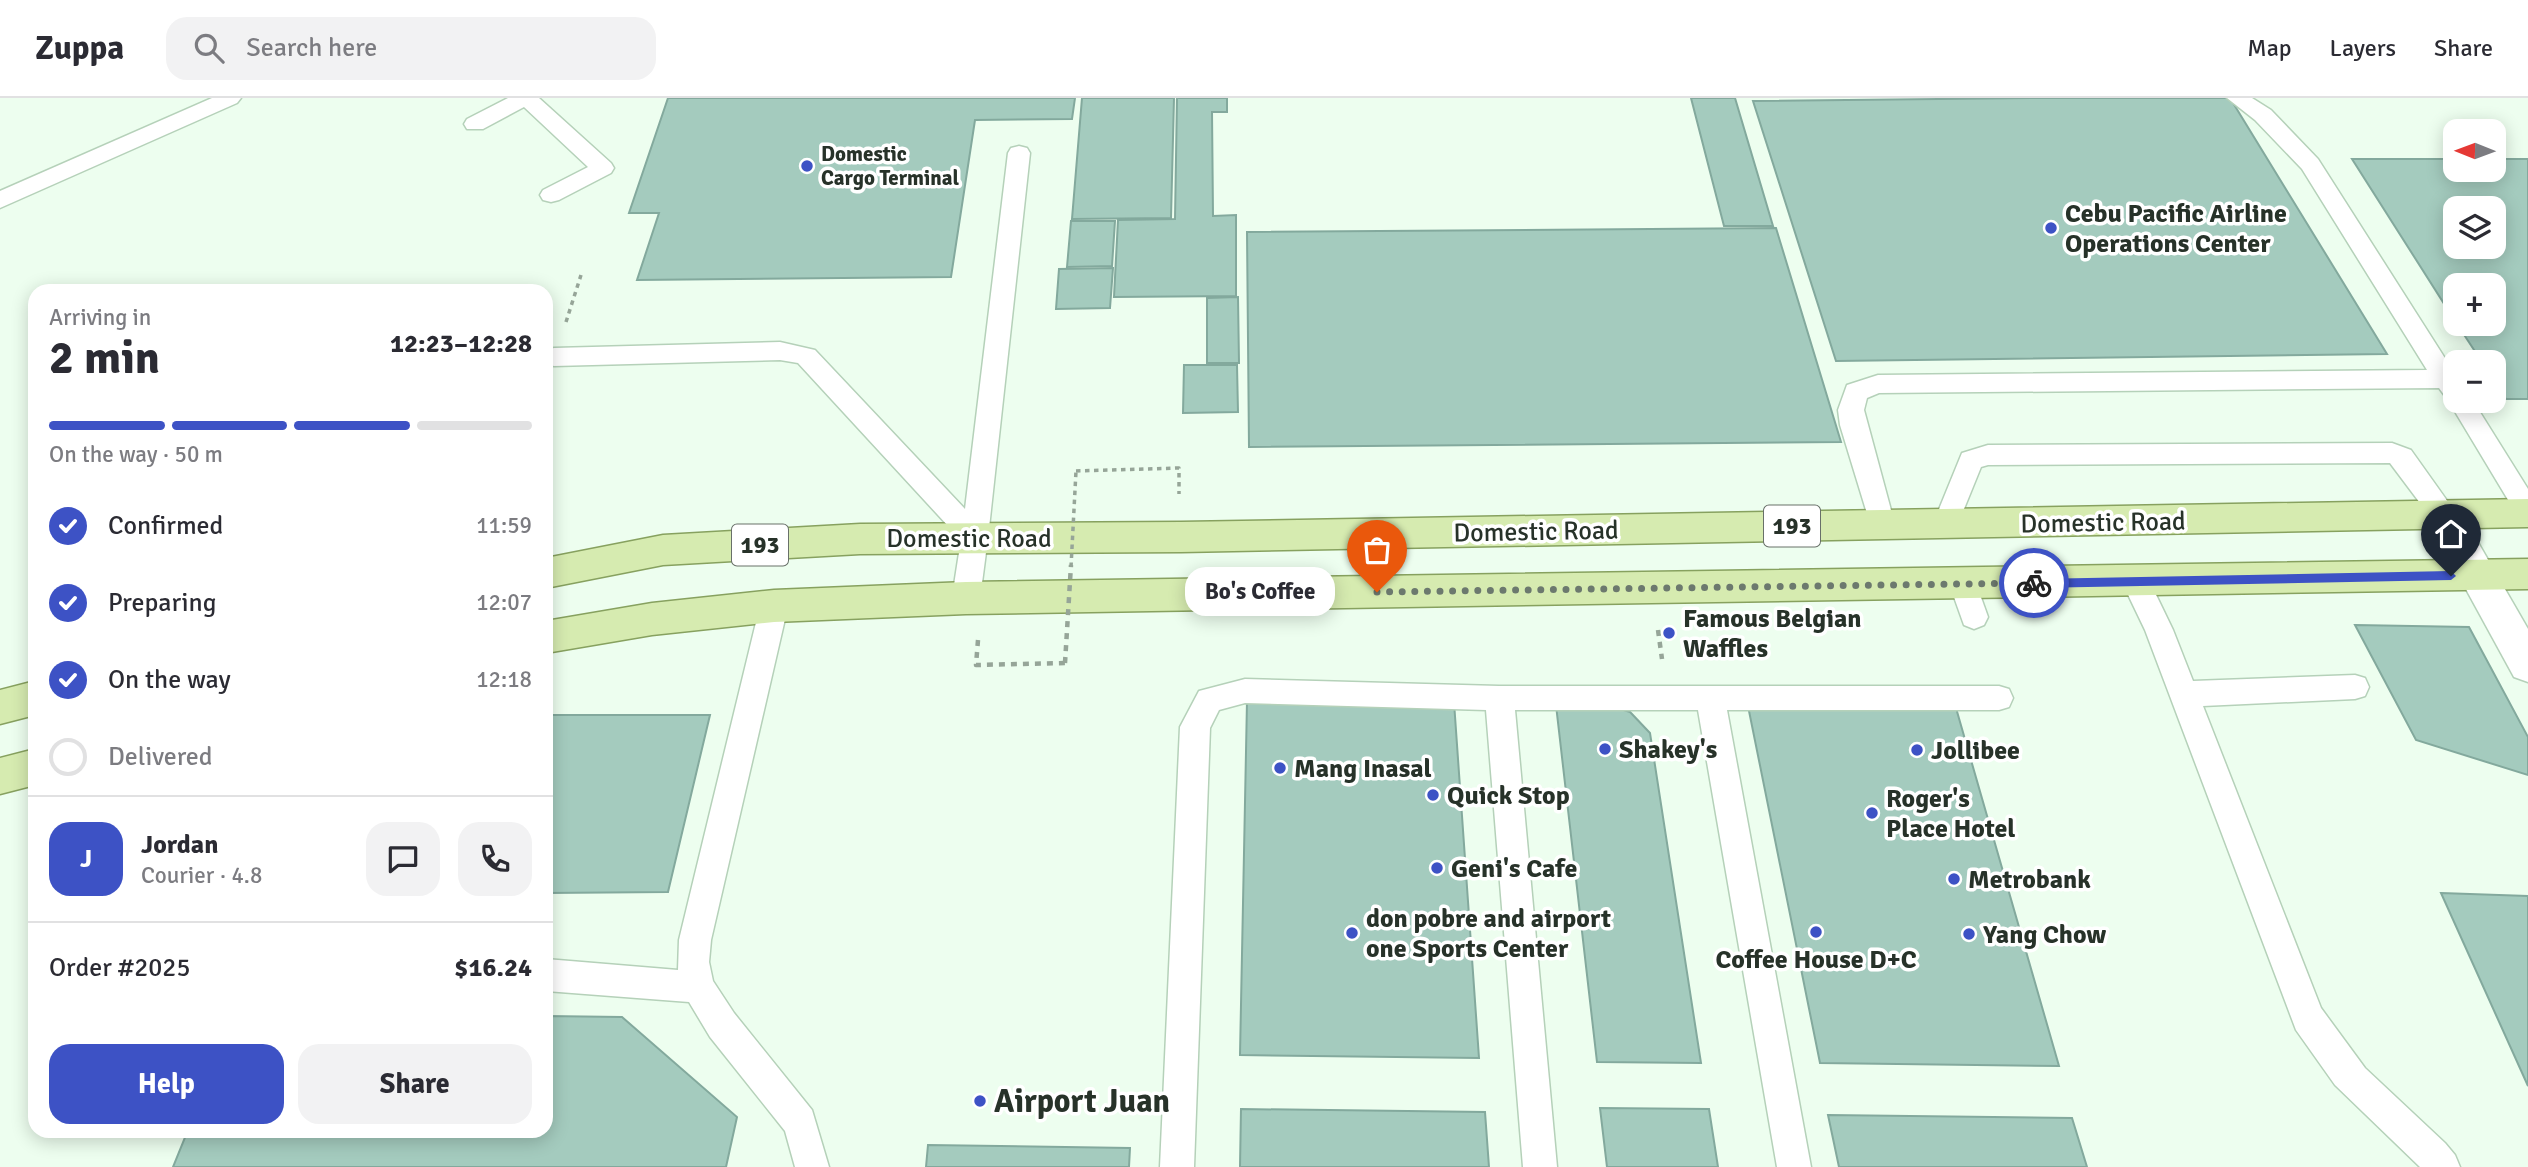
<!DOCTYPE html>
<html lang="en">
<head>
<meta charset="utf-8">
<style>
  body { margin:0; font-family:Signika,sans-serif; background:#f2f2f3; color:#2b2b33; height:100vh; display:flex; flex-direction:column; font-size:26px; white-space:nowrap }
  * { box-sizing:border-box; margin:0 }
  p { font-size:23px; color:#7c7c81 }
  .icon { flex:none; width:38px; height:38px; fill:none; stroke:currentColor; stroke-width:2; stroke-linecap:round; stroke-linejoin:round }
  .map { position:relative; flex:1; overflow:hidden }
  .drawer { position:absolute; left:28px; top:186px; width:525px; height:854px; display:flex; flex-direction:column; background:#fff; border-radius:21px; box-shadow:0 4px 18px #0003 }
  .drawer>* { flex:none }
  .needle { width:46px; rotate:271deg }
  .controls { position:absolute; left:2443px; top:21px; display:grid; gap:14px }
  .controls a { display:grid; place-items:center; width:63px; height:63px; border-radius:14px; background:#fff; box-shadow:0 4px 18px #0003; font-size:35px }
  .pin { position:absolute; display:grid; place-items:center; width:60px; height:60px; color:#fff; margin:-72px -30px; border-radius:50% 50% 50% 0; rotate:-45deg; box-shadow:0 0 7px #0007 }
  .pin .icon { rotate:45deg }
  .courier { position:absolute; display:grid; place-items:center; width:70px; height:70px; margin:-35px; border:5px solid #3d52c5; border-radius:50%; background:#fff; color:#222; box-shadow:0 2px 9px #0007 }
  .bubble { position:absolute; height:49px; border-radius:21px; background:#fff; box-shadow:0 4px 18px #0003; font-size:23px; font-weight:700; line-height:49px; text-align:center }
  .overview em { font-style:normal; font-weight:700 }
  .overview div { display:flex; flex-direction:column-reverse }
  .overview { display:flex; align-items:center; justify-content:space-between; height:119px; padding:0 21px }
  h1 { font-size:46px; font-weight:700; line-height:52px }
  .bar { display:grid; grid-template-columns:repeat(4,1fr); gap:10px 7px; align-content:center; height:84px; padding:0 21px }
  .bar i { height:9px; border-radius:5px; background:#e1e1e2 }
  .bar .selected { background:#3d52c5 }
  .bar p { grid-column:span 4 }
  .line { display:flex; align-items:center; gap:18px; padding:0 21px; border-top:2px solid #e1e1e2 }
  .line div { flex:1 }
  .round { display:grid; place-items:center; flex:none; width:74px; height:74px; border-radius:21px; background:#f2f2f3 }
  ol { padding:0 21px; list-style:none }
  li { display:flex; align-items:center; gap:21px; height:77px }
  li p { margin-inline-start:auto }
  li .icon { padding:7px; border-radius:50%; background:#3d52c5; color:#fff; stroke-width:4 }
  li:last-child { color:#7c7c81 }
  li i { width:38px; height:38px; border:4px solid #e1e1e2; border-radius:50% }
  .action { display:flex; gap:14px; margin-top:auto; padding:14px 21px }
  .action a { flex:1; height:80px; border-radius:21px; background:#3d52c5; color:#fff; font-size:28px; font-weight:700; line-height:80px; text-align:center }
  .action a+a { background:#f2f2f3; color:#2b2b33 }
  header { display:flex; align-items:center; gap:42px; box-sizing:border-box; height:98px; padding:0 35px; background:#fff; border-bottom:2px solid #e1e1e2 }
  header strong { font-size:33px }
  nav { display:flex; gap:38px; margin-inline-start:auto; font-size:24px }
  .search { width:490px; height:63px; background:#f2f2f3; display:flex; align-items:center; gap:18px; box-sizing:border-box; padding:0 24px; border-radius:21px; color:#7c7c81; font-size:26px }
  .map>svg:first-child { display:block }
  .building { fill:#a4cbbe; stroke:#83a99d; stroke-width:2; fill-rule:evenodd }
  .lines { fill:none; stroke-linecap:round; stroke-linejoin:round }
  .lane-casing { stroke:#b5d1b9; stroke-width:3 }
  .street-casing { stroke:#b5d1b9; stroke-width:3 }
  .primary-casing { stroke:#87a15f; stroke-width:3 }
  .path-far1 { stroke:#96a598; stroke-width:3.5; stroke-dasharray:4.5 4.5; stroke-linecap:butt }
  .path { stroke:#96a598; stroke-width:4.5; stroke-dasharray:6 6; stroke-linecap:butt }
  .lane { fill:#fff; fill-rule:evenodd }
  .street { fill:#fff; fill-rule:evenodd }
  .primary { fill:#d6ebb0; fill-rule:evenodd }
  .path-bridge-far1 { stroke:#96a598; stroke-width:3.5; stroke-dasharray:4.5 4.5; stroke-linecap:butt }
  .path-bridge { stroke:#96a598; stroke-width:4.5; stroke-dasharray:6 6; stroke-linecap:butt }
  .route { fill:#3d52c5 }
  .done { stroke:#6c796e; stroke-width:7; stroke-dasharray:0 12.6 }
  .poi-dot { fill:#3d52c5; stroke:#fff; stroke-width:2.5 }
  .labels { text-anchor:middle; stroke-width:7; stroke-linejoin:round; paint-order:stroke }
  .far-poi-label { font-size:21px; font-weight:bold; fill:#273229; stroke:#fff; text-anchor:start }
  .shield { fill:#fff; stroke:#687069; stroke-width:2 }
  .shield-label { font-size:24px; font-weight:bold; fill:#273229 }
  .poi-label { font-size:26px; font-weight:bold; fill:#273229; stroke:#fff; text-anchor:start }
  .street-label { font-size:26px; fill:#273229; stroke:#fff }
  .near-poi-label { font-size:32px; font-weight:bold; fill:#273229; stroke:#fff; text-anchor:start }
</style>
</head>
<body>
<header>
<strong>Zuppa</strong>
<div class="search"><svg class="icon" aria-label="search" viewBox="0 0 24 24"><circle cx="10" cy="10" r="6"/><path d="M15 15l6 6"/></svg>Search here</div>
<nav><a>Map</a><a>Layers</a><a>Share</a></nav>
</header>
<div class="map">
<svg width="2528" height="1069" viewBox="0 0 2528 1069">
  <rect width="100%" height="100%" fill="#edfeef"/>
  <g class="building">
    <path d="M668 0H1075L1072 21 975 22 951 179 637 182 659 115H629Z"/>
    <path d="M1082 0H1174L1171 120 1072 121Z"/>
    <path d="M1177 0H1227V14H1212L1213 118 1236 117V198L1114 199 1118 122 1175 121Z"/>
    <path d="M1691 0H1735L1773 128H1724Z"/>
    <path d="M2031 0H2230L2387 256 1836 263 1753 3Z"/>
    <path d="M2352 61H2455V72H2494V61H2528V301H2506L2494 282V264H2482L2457 226H2494V187H2455V223ZM2455 110H2494V149H2455Z"/>
    <path d="M1071 123H1115L1112 168 1067 169Z"/>
    <path d="M1776 130 1841 344 1249 349 1247 134Z"/>
    <path d="M1113 170 1110 210 1056 211 1059 171Z"/>
    <path d="M1238 199 1239 265H1207V200Z"/>
    <path d="M1184 267H1237L1238 314 1183 315Z"/>
    <path d="M2355 527 2469 529 2528 639V677L2416 642Z"/>
    <path d="M1247 603 1454 604 1479 960 1240 957Z"/>
    <path d="M1556 607 1614 609 1630 614 1650 635 1701 965 1597 964Z"/>
    <path d="M1748 608 1956 610 2059 968 1820 965Z"/>
    <path d="M546 617H710L668 794 546 795Z"/>
    <path d="M2441 795 2528 798V988Z"/>
    <path d="M546 918 622 919 737 1019 726 1069H173L188 1032H546Z"/>
    <path d="M1600 1010 1709 1011 1718 1069H1607Z"/>
    <path d="M1241 1011 1485 1014 1489 1069H1240Z"/>
    <path d="M1828 1017 2072 1020 2087 1069H1839Z"/>
    <path d="M928 1047 1130 1050 1129 1069H926Z"/>
  </g>
  <g class="lines">
    <g class="lane-casing">
      <g id="lane">
        <path d="M212 0H241L237 5 0 110V93Z"/>
        <path d="M508 0H539L611 65 614 70 611 75 559 102 551 104 543 102 540 97 543 92 588 69 524 9 483 31H467L464 26 467 21Z"/>
        <path d="M2227 0H2252L2271 12 2318 61 2455 276V303H2473L2528 391V423L2519 420 2448 302 2439 290 1879 295 1867 300 1864 312 1895 427 1891 435 1882 438 1873 435 1840 327 1838 312 1847 287 1878 277 2427 272 2302 71 2255 22Z"/>
        <path d="M1019 48 1027 50 1030 55 988 439 980 500 976 508 966 511 956 508 952 500 961 442 798 265 780 262 554 268 546 266V252L554 250 780 244 815 252 965 411 1008 55 1011 50Z"/>
        <path d="M2392 345 2411 352 2453 411 2457 418 2453 425 2444 429 2435 425 2390 365 1988 367 1981 369 1955 433 1946 437 1937 433 1933 426 1962 355 1988 347Z"/>
        <path d="M2135 471 2145 474 2173 532 2193 583 2355 577 2365 580 2369 589 2365 598 2355 601 2203 608 2321 910 2365 970 2445 1045 2455 1057 2460 1069H2420L2335 987 2296 932 2145 532 2121 482 2125 474Z"/>
        <path d="M1963 474 1973 477 1988 519 1984 527 1974 531 1964 527 1949 485 1953 477Z"/>
        <path d="M774 497 784 500 788 508 711 842 709 864 713 883 734 915 812 1012 829 1069H795L785 1033 710 939 689 904 546 893V861L678 872 679 842 760 508 764 500Z"/>
        <path d="M1245 581 1499 588H1999L2009 591 2013 600 2009 609 1999 612H1727L1811 1069H1777L1698 612H1515L1557 1069H1523L1486 612 1245 605 1219 612 1210 630 1194 1069H1160L1180 629 1199 593Z"/>
      </g>
    </g>
    <g class="street-casing">
      <path id="street" d="M2444 404 2457 408 2528 531V584L2514 579 2426 418 2431 408Z"/>
    </g>
    <g class="primary-casing">
      <g id="primary">
        <path d="M2528 401V429L1181 454 860 456 663 467 546 490V460L663 437 860 426 1181 424Z"/>
        <path d="M2528 461V491L966 516 774 524 652 537 546 555V523L652 505 774 492 966 484Z"/>
        <path d="M35 583V617L0 626V592Z"/>
        <path d="M35 651V687L0 696V660Z"/>
      </g>
    </g>
    <g class="path-far1">
      <path d="M566 224 581 177"/>
      <path d="M1076 373 1179 370V396"/>
    </g>
    <g class="path">
      <path d="M1658 532 1662 561"/>
      <path d="M978 542 976 567 1065 565"/>
    </g>
    <use href="#lane" class="lane"/>
    <use href="#street" class="street"/>
    <use href="#primary" class="primary"/>
    <path class="path-bridge-far1" d="M1071 469 1076 373"/>
    <path class="path-bridge" d="M1065 565 1071 467"/>
  </g>
  <path class="route" d="M2451 473 2456 478 2451 482 2034 490 2028 485 2034 481Z"/>
  <g class="lines">
    <path class="done" d="M1377 494 2034 485"/>
  </g>
  <g class="poi-dot">
    <circle cx="807" cy="68" r="7"/>
    <circle cx="2051" cy="130" r="7"/>
    <circle cx="1669" cy="535" r="7"/>
    <circle cx="1605" cy="651" r="7"/>
    <circle cx="1917" cy="652" r="7"/>
    <circle cx="1280" cy="670" r="7"/>
    <circle cx="1433" cy="697" r="7"/>
    <circle cx="1872" cy="715" r="7"/>
    <circle cx="1437" cy="770" r="7"/>
    <circle cx="1954" cy="781" r="7"/>
    <circle cx="1816" cy="834" r="7"/>
    <circle cx="1352" cy="835" r="7"/>
    <circle cx="1969" cy="836" r="7"/>
    <circle cx="980" cy="1003" r="7"/>
  </g>
  <g class="labels">
    <g class="far-poi-label">
      <text x="821" y="63">Domestic<tspan x="821" dy="24">Cargo Terminal</tspan></text>
    </g>
    <g class="shield">
      <rect x="1764" y="407.5" width="56" height="41" rx="5"/>
      <rect x="732" y="426.5" width="56" height="41" rx="5"/>
    </g>
    <g class="shield-label">
      <text x="1792" y="436">193</text>
      <text x="760" y="455">193</text>
    </g>
    <g class="poi-label">
      <text x="2065" y="124">Cebu Pacific Airline<tspan x="2065" dy="30">Operations Center</tspan></text>
      <text x="1683" y="529">Famous Belgian<tspan x="1683" dy="30">Waffles</tspan></text>
      <text x="1619" y="660">Shakey's</text>
      <text x="1931" y="661">Jollibee</text>
      <text x="1294" y="679">Mang Inasal</text>
      <text x="1447" y="706">Quick Stop</text>
      <text x="1886" y="709">Roger's<tspan x="1886" dy="30">Place Hotel</tspan></text>
      <text x="1451" y="779">Geni's Cafe</text>
      <text x="1968" y="790">Metrobank</text>
      <text x="1366" y="829">don pobre and airport<tspan x="1366" dy="30">one Sports Center</tspan></text>
      <text x="1983" y="845">Yang Chow</text>
      <text x="1816" y="870" text-anchor="middle">Coffee House D+C</text>
    </g>
    <g class="street-label">
      <text transform="translate(2103 424) rotate(-1)" y="9">Domestic Road</text>
      <text transform="translate(1536 433) rotate(-1)" y="9">Domestic Road</text>
      <text x="969" y="449">Domestic Road</text>
    </g>
    <g class="near-poi-label">
      <text x="994" y="1014">Airport Juan</text>
    </g>
  </g>
</svg>
<div class="controls">
<a><svg class="needle" viewBox="-14 -14 28 28"><path d="M0-13l5 13h-10z" fill="#e53935"/><path d="M0 13l5-13h-10z" fill="#7c7c81"/></svg></a>
<a><svg class="icon" aria-label="layers" viewBox="0 0 24 24"><path d="M12 4l9 5-9 5-9-5zM3 14l9 5 9-5"/></svg></a>
<a>+</a>
<a>−</a>
</div>
<div class="pin" style="left:1377px;top:494px;background:#ea580c"><svg class="icon" aria-label="bag" viewBox="0 0 24 24"><path d="M5 8h14l-1 12H6zM9 8a3 3 0 0 1 6 0"/></svg></div>
<div class="pin" style="left:2451px;top:478px;background:#1f2937"><svg class="icon" aria-label="home" viewBox="0 0 24 24"><path d="M3 11l9-7 9 7M6 9v11h12V9"/></svg></div>
<div class="courier" style="left:2034px;top:485px"><svg class="icon" aria-label="bike" viewBox="0 0 24 24"><circle cx="6" cy="16" r="4"/><circle cx="18" cy="16" r="4"/><path d="M6 16l4-8h5l3 8M10 8l3 8H6M13 5h3"/></svg></div>
<div class="bubble" style="left:1185px;top:469px;width:150px">Bo's Coffee</div>
<section class="drawer">
<div class="overview"><div><h1>2 min</h1><p>Arriving in</p></div><em>12:23–12:28</em></div>
<div class="bar"><i class="selected"></i><i class="selected"></i><i class="selected"></i><i></i><p>On the way · 50 m</p></div>
<ol>
<li><svg class="icon" aria-label="check" viewBox="0 0 24 24"><path d="M5 12l5 5 9-10"/></svg>Confirmed<p>11:59</p></li>
<li><svg class="icon" aria-label="check" viewBox="0 0 24 24"><path d="M5 12l5 5 9-10"/></svg>Preparing<p>12:07</p></li>
<li><svg class="icon" aria-label="check" viewBox="0 0 24 24"><path d="M5 12l5 5 9-10"/></svg>On the way<p>12:18</p></li>
<li><i></i>Delivered</li>
</ol>
<div class="line" style="height:126px"><b class="round" style="background:#3d52c5;color:#fff">J</b><div><b>Jordan</b><p>Courier · 4.8</p></div><a class="round"><svg class="icon" aria-label="chat" viewBox="0 0 24 24"><path d="M4 5h16v11H9l-5 4z"/></svg></a><a class="round"><svg class="icon" aria-label="phone" viewBox="0 0 24 24"><path d="M5 4h4l2 5-3 2q2 4 5 5l2-3 5 2v4C11 20 4 13 5 4z"/></svg></a></div>
<div class="line" style="height:91px"><div>Order #2025</div><b>$16.24</b></div>
<div class="action"><a>Help</a><a>Share</a></div>
</section>
</div>
</body>
</html>
